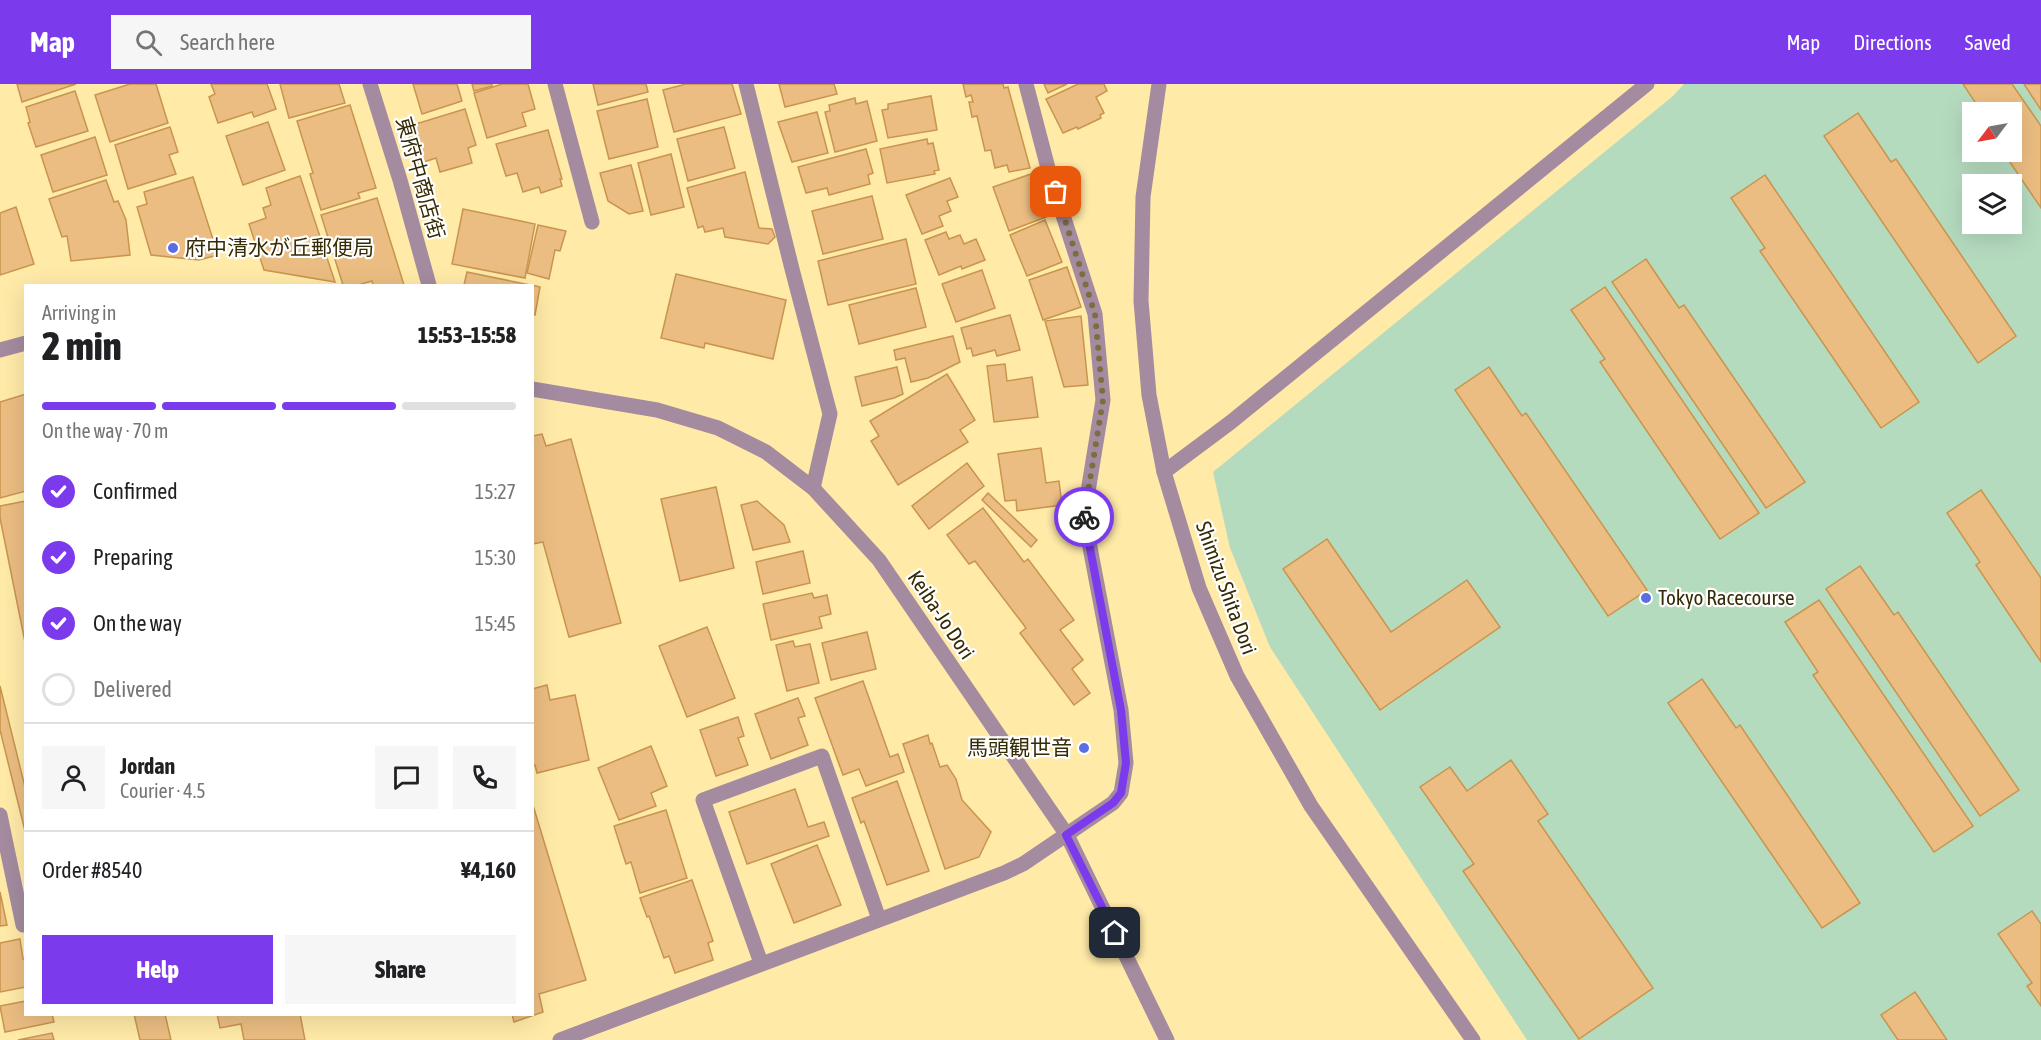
<!DOCTYPE html>
<html lang="en">
<head>
<meta charset="utf-8">
<style>
  body { margin:0; font-family:"Asap Condensed","Noto Sans JP",sans-serif; background:#f6f6f6; color:#202124; height:100vh; display:flex; flex-direction:column; font-size:22px; white-space:nowrap }
  * { box-sizing:border-box; margin:0 }
  p { font-size:20px; color:#757577 }
  .icon { flex:none; width:33px; height:33px; fill:none; stroke:currentColor; stroke-width:2; stroke-linecap:round; stroke-linejoin:round }
  .map { position:relative; flex:1; overflow:hidden }
  .sheet { position:absolute; left:24px; top:200px; width:510px; height:732px; display:flex; flex-direction:column; background:#fff; border-radius:0px; box-shadow:0 6px 24px #0002 }
  .sheet>* { flex:none }
  .needle { width:39px; rotate:238deg }
  .fabs { position:absolute; left:1962px; top:18px; display:grid; gap:12px }
  .fabs a { display:grid; place-items:center; width:60px; height:60px; border-radius:0px; background:#fff; box-shadow:0 6px 24px #0002; font-size:30px }
  .pin { position:absolute; display:grid; place-items:center; width:51px; height:51px; color:#fff; margin:-26px; border-radius:12px; box-shadow:0 3px 9px #0006 }
  .courier { position:absolute; display:grid; place-items:center; width:60px; height:60px; margin:-30px; border:4px solid #7c3aed; border-radius:50%; background:#fff; color:#222; box-shadow:0 2px 8px #0007 }
  .headline em { font-style:normal; font-weight:800 }
  .headline div { display:flex; flex-direction:column-reverse }
  .headline { display:flex; align-items:center; justify-content:space-between; height:102px; padding:0 18px }
  h1 { font-size:39px; font-weight:800; line-height:45px }
  .bar { display:grid; grid-template-columns:repeat(4,1fr); gap:9px 6px; align-content:center; height:72px; padding:0 18px }
  .bar i { height:8px; border-radius:4px; background:#e0e0e0 }
  .bar .active { background:#7c3aed }
  .bar p { grid-column:span 4 }
  .line { display:flex; align-items:center; gap:15px; padding:0 18px; border-top:2px solid #e0e0e0 }
  .line div { flex:1 }
  .round { display:grid; place-items:center; flex:none; width:63px; height:63px; border-radius:0px; background:#f6f6f6 }
  ol { padding:0 18px; list-style:none }
  li { display:flex; align-items:center; gap:18px; height:66px }
  li p { margin-inline-start:auto }
  li .icon { padding:6px; border-radius:50%; background:#7c3aed; color:#fff; stroke-width:4 }
  li:last-child { color:#757577 }
  li i { width:33px; height:33px; border:3px solid #e0e0e0; border-radius:50% }
  .action { display:flex; gap:12px; margin-top:auto; padding:12px 18px }
  .action a { flex:1; height:69px; border-radius:0px; background:#7c3aed; color:#fff; font-size:24px; font-weight:800; line-height:69px; text-align:center }
  .action a+a { background:#f6f6f6; color:#202124 }
  header { display:flex; align-items:center; gap:36px; box-sizing:border-box; height:84px; padding:0 30px; background:#7c3aed; color:#fff }
  header strong { font-size:28px }
  nav { display:flex; gap:33px; margin-inline-start:auto; font-size:21px }
  .search { width:420px; height:54px; background:#f6f6f6; display:flex; align-items:center; gap:15px; box-sizing:border-box; padding:0 21px; border-radius:0px; color:#757577; font-size:22px }
  .map>svg:first-child { display:block }
  .green { fill:#b5dbbf; fill-rule:evenodd }
  .building { fill:#ebbd82; stroke:#c9954e; stroke-width:1.5 }
  .lines { fill:none; stroke-linecap:round; stroke-linejoin:round }
  .minor { stroke:#a48b9f; stroke-width:15 }
  .tertiary { stroke:#a48b9f; stroke-width:15 }
  .done { stroke:#7c6e3e; stroke-width:6; stroke-dasharray:0 10.8 }
  .route { stroke:#7c3aed; stroke-width:8 }
  .poi-dot { fill:#5b6de4; stroke:#fff; stroke-width:2 }
  .labels { text-anchor:middle; stroke-width:4.5; stroke-linejoin:round; paint-order:stroke }
  .street-label { font-size:21px; fill:#352b05; stroke:#fff }
  .poi-label { font-size:21px; fill:#352b05; stroke:#fff; text-anchor:start }
</style>
</head>
<body>
<header>
<strong>Map</strong>
<div class="search"><svg class="icon" aria-label="search" viewBox="0 0 24 24"><circle cx="10" cy="10" r="6"/><path d="M15 15l6 6"/></svg>Search here</div>
<nav><a>Map</a><a>Directions</a><a>Saved</a></nav>
</header>
<div class="map">
<svg width="2041" height="956" viewBox="0 0 2041 956">
  <rect width="100%" height="100%" fill="#ffeaa8"/>
  <path class="green" d="M1684 0H2041V956H1527L1270 563 1230 464 1213 388 1673 12ZM1972 28H2012V68H1972ZM1972 100H2012V140H1972Z"/>
  <g class="building">
    <path d="M17 0H76L22 18Z"/>
    <path d="M130 0H156L168 39 110 58 95 11Z"/>
    <path d="M211 0H267L276 25 254 33 252 28 218 39 209 13 215 10Z"/>
    <path d="M280 0H339L345 19 289 34Z"/>
    <path d="M413 0H457L462 17 422 30Z"/>
    <path d="M472 0H492V2L474 7Z"/>
    <path d="M502 0H528L535 25 522 29 526 42 487 54 474 9Z"/>
    <path d="M593 0H646L648 8 598 21Z"/>
    <path d="M686 0H732L741 30 674 48 663 6Z"/>
    <path d="M779 0H834L837 10 785 23Z"/>
    <path d="M963 0H1003L1004 4 1008 3 1030 84 1009 88 1007 81 995 84 991 66 985 67 977 32 972 33 969 18H973L971 11 966 13Z"/>
    <path d="M1044 0H1067L1048 9Z"/>
    <path d="M1078 0H1104L1107 7 1096 13 1104 29 1100 31 1101 34 1078 45 1077 43 1063 49 1046 15Z"/>
    <path d="M1963 0H2012L2041 42V124L2003 68H2012V28H1976L1973 24 1977 21Z"/>
    <path d="M2024 0H2041V26Z"/>
    <path d="M75 7 88 47 36 63 28 39 30 38 26 23Z"/>
    <path d="M931 12 937 46 888 54 882 26 888 25V20Z"/>
    <path d="M855 14 856 20 867 17 877 57 835 68 825 28 830 27 829 21Z"/>
    <path d="M647 15 658 63 609 75 597 27Z"/>
    <path d="M350 21 376 104 358 109 360 114 321 126 310 90 313 89 297 37Z"/>
    <path d="M465 25 476 61 468 64 472 79 440 88 436 74 418 80 406 43Z"/>
    <path d="M817 28 828 69 792 78 778 38Z"/>
    <path d="M1858 29 1891 78 1896 75 2016 252 1978 279 1824 52Z"/>
    <path d="M268 38 285 86 243 101 226 52Z"/>
    <path d="M170 43 178 68 169 71 176 90 128 105 115 61Z"/>
    <path d="M724 43 735 84 688 97 677 55Z"/>
    <path d="M548 46 562 95H560L562 102 541 109 539 103 523 108 517 89 506 92 496 60Z"/>
    <path d="M95 53 107 91 53 108 41 71Z"/>
    <path d="M927 55 928 60 933 59 939 86 934 87 935 90 887 99 880 65Z"/>
    <path d="M866 65 873 89 868 91 870 100 829 111 827 104 806 109 798 83Z"/>
    <path d="M671 70 684 123 651 131 638 79Z"/>
    <path d="M631 81 643 127 629 130 608 117 600 89Z"/>
    <path d="M745 88 759 144 772 145 775 153 768 160 725 153 723 144 705 148 703 142 698 144 687 104Z"/>
    <path d="M1031 90 1046 133 1009 147 993 103Z"/>
    <path d="M1765 91 1919 318 1881 344 1760 167 1765 164 1731 114Z"/>
    <path d="M300 92 335 198 264 186 249 140 266 134 263 124 271 121 266 104Z"/>
    <path d="M193 93 218 171 199 176 151 171 137 123 147 120 144 108Z"/>
    <path d="M950 94 958 113 947 117 951 127 939 132 943 142 922 150 906 111Z"/>
    <path d="M106 96 114 118 118 117 126 136 130 171 71 177 67 152 62 153 49 115Z"/>
    <path d="M872 112 883 155 823 170 812 127Z"/>
    <path d="M377 114 404 201H373L372 197 358 201H343L321 131Z"/>
    <path d="M16 123 34 180 0 191V129Z"/>
    <path d="M463 125 535 140 525 194 452 180Z"/>
    <path d="M1045 136 1062 178 1027 192 1010 151Z"/>
    <path d="M538 141 566 147 560 167 555 166 549 195 527 189Z"/>
    <path d="M946 148 949 155 960 151 964 160 976 155 985 176 962 185 961 182 939 191 925 156Z"/>
    <path d="M906 155 916 200 828 221 818 177Z"/>
    <path d="M1646 175 1679 224 1684 221 1805 398 1766 424 1612 198Z"/>
    <path d="M1067 183 1081 223 1043 236 1029 196Z"/>
    <path d="M982 186 995 224 956 238 942 200Z"/>
    <path d="M467 188 530 201H464Z"/>
    <path d="M676 190 786 216 773 275 705 259 704 264 661 254Z"/>
    <path d="M532 201 540 203 535 231 532 230Z"/>
    <path d="M1605 203 1759 429 1720 455 1600 278 1605 275 1571 226Z"/>
    <path d="M916 204 926 243 859 260 849 221Z"/>
    <path d="M1010 231 1020 266 997 272 995 266 973 272 971 264 967 265 961 244Z"/>
    <path d="M1081 232 1088 301 1064 303 1045 237Z"/>
    <path d="M953 252 960 278 928 294 911 298 905 274 896 276 894 266Z"/>
    <path d="M1005 280 1007 297 1032 293 1038 333 994 338 987 282Z"/>
    <path d="M897 283 903 310 894 314 862 322 855 293Z"/>
    <path d="M1489 283 1522 332 1526 329 1647 506 1608 532 1455 306Z"/>
    <path d="M947 290 975 336 960 346 968 358 898 401 871 357 879 352 870 337Z"/>
    <path d="M26 310V407L0 414V318Z"/>
    <path d="M542 350 546 362 571 355 621 539 569 553 543 458 532 460V352Z"/>
    <path d="M1041 364 1046 399 1059 397 1062 421 1017 427 1016 416 1005 417 998 370Z"/>
    <path d="M967 379 984 402 929 445 912 422Z"/>
    <path d="M716 403 734 484 680 497 661 415Z"/>
    <path d="M1981 406 2041 494V578L1976 481 1980 478 1947 429Z"/>
    <path d="M988 409 1037 456 1031 463 982 416Z"/>
    <path d="M26 417V563L0 434V422Z"/>
    <path d="M757 417 784 441 790 458 753 466 741 421Z"/>
    <path d="M983 424 1024 478 1028 475 1074 536 1060 546 1083 576 1072 585 1090 609 1074 621 1020 549 1026 544 975 477 969 480 947 451Z"/>
    <path d="M1327 455 1391 548 1467 496 1500 543 1380 626 1283 485Z"/>
    <path d="M803 467 810 499 763 510 756 478Z"/>
    <path d="M1860 482 1894 531 1898 528 2019 706 1980 732 1826 505Z"/>
    <path d="M812 509 814 514 827 511 831 530 819 533 822 544 771 556 763 520Z"/>
    <path d="M1819 516 1973 742 1934 768 1813 591 1818 588 1785 538Z"/>
    <path d="M707 543 735 614 687 633 659 562Z"/>
    <path d="M867 548 876 585 831 596 822 559Z"/>
    <path d="M793 557 795 563 810 560 819 599 787 607 776 561Z"/>
    <path d="M1702 595 1736 644 1740 641 1860 819 1822 844 1668 619Z"/>
    <path d="M863 597 890 673 898 670 904 688 866 702 859 685 843 691 815 614Z"/>
    <path d="M547 601 550 616 575 611 589 676 537 689 535 681 532 682V605Z"/>
    <path d="M0 602 26 707V751L0 646Z"/>
    <path d="M798 614 805 632 798 634 808 661 771 675 755 630Z"/>
    <path d="M738 633 744 652 738 654 748 681 716 692 700 646Z"/>
    <path d="M928 651 930 660 932 659 940 683 947 681 956 695 962 716 991 748 979 773 945 785 903 660Z"/>
    <path d="M651 662 667 702 651 709 656 722 619 736 598 684Z"/>
    <path d="M1511 676 1548 730 1538 737 1653 904 1579 955 1463 787 1474 780 1420 703 1450 683 1467 707Z"/>
    <path d="M897 697 929 787 887 801 864 737 861 739 852 714Z"/>
    <path d="M795 705 808 743 824 738 829 752 747 780 729 728Z"/>
    <path d="M532 718 586 896 539 910 543 928 514 938 512 930H532Z"/>
    <path d="M666 726 687 794 640 809 631 778 626 780 614 742Z"/>
    <path d="M817 761 841 821 794 839 771 780Z"/>
    <path d="M692 796 713 857 708 859 713 876 675 889 669 872 664 874 649 832 647 833 640 814Z"/>
    <path d="M0 808 7 841 0 842Z"/>
    <path d="M2032 827 2041 840V922L2027 902 2032 899 1998 850Z"/>
    <path d="M20 855 23 875 26 874V903L0 908V859Z"/>
    <path d="M1915 908 1947 956H1898L1881 931Z"/>
    <path d="M26 917V930H52L54 938 5 948 0 922Z"/>
    <path d="M134 930H165L171 956H140Z"/>
    <path d="M217 930H300L305 956H244L241 940 220 944Z"/>
    <path d="M52 949 54 956H18Z"/>
  </g>
  <g class="lines">
    <g class="minor">
      <path d="M370 0 400 96 429 201"/>
      <path d="M555 0 592 138"/>
      <path d="M746 0 792 185 830 330 813 404"/>
      <path d="M1164 388 1231 338 1647 0"/>
      <path d="M0 731 23 841"/>
      <path d="M761 879 703 716 822 672 879 835"/>
      <path d="M560 956 1004 789 1023 780 1113 719 1121 709 1126 679 1121 626 1084 432 1103 316 1095 230 1049 88 1026 0"/>
    </g>
    <g class="tertiary">
      <path d="M1159 0 1143 113 1141 217 1149 311 1164 388 1199 504 1237 592 1311 722 1473 956"/>
      <path d="M0 266 26 259"/>
      <path d="M532 305 657 326 718 344 766 368 813 404 879 476 1067 751 1167 956"/>
    </g>
  </g>
  <g class="lines">
    <path class="done" d="M1056 108 1095 230 1103 316 1084 433"/>
    <path class="route" d="M1084 433 1121 626 1126 679 1121 709 1113 719 1066 751 1115 849"/>
  </g>
  <g class="poi-dot">
    <circle cx="173" cy="164" r="6"/>
    <circle cx="1646" cy="514" r="6"/>
    <circle cx="1084" cy="664" r="6"/>
  </g>
  <g class="labels">
    <g class="street-label">
      <text transform="translate(420 94) rotate(74)" y="7">東府中商店街</text>
      <text transform="translate(1226 504) rotate(70)" y="7">Shimizu Shita Dori</text>
      <text transform="translate(941 531) rotate(56)" y="7">Keiba-Jo Dori</text>
    </g>
    <g class="poi-label">
      <text x="185" y="171">府中清水が丘郵便局</text>
      <text x="1658" y="521">Tokyo Racecourse</text>
      <text x="1072" y="671" text-anchor="end">馬頭観世音</text>
    </g>
  </g>
</svg>
<div class="fabs">
<a><svg class="needle" viewBox="-14 -14 28 28"><path d="M0-13l5 13h-10z" fill="#e53935"/><path d="M0 13l5-13h-10z" fill="#757577"/></svg></a>
<a><svg class="icon" aria-label="layers" viewBox="0 0 24 24"><path d="M12 4l9 5-9 5-9-5zM3 14l9 5 9-5"/></svg></a>
</div>
<div class="pin" style="left:1056px;top:108px;background:#ea580c"><svg class="icon" aria-label="bag" viewBox="0 0 24 24"><path d="M5 8h14l-1 12H6zM9 8a3 3 0 0 1 6 0"/></svg></div>
<div class="pin" style="left:1115px;top:849px;background:#1f2937"><svg class="icon" aria-label="home" viewBox="0 0 24 24"><path d="M3 11l9-7 9 7M6 9v11h12V9"/></svg></div>
<div class="courier" style="left:1084px;top:433px"><svg class="icon" aria-label="bike" viewBox="0 0 24 24"><circle cx="6" cy="16" r="4"/><circle cx="18" cy="16" r="4"/><path d="M6 16l4-8h5l3 8M10 8l3 8H6M13 5h3"/></svg></div>
<section class="sheet">
<div class="headline"><div><h1>2 min</h1><p>Arriving in</p></div><em>15:53–15:58</em></div>
<div class="bar"><i class="active"></i><i class="active"></i><i class="active"></i><i></i><p>On the way · 70 m</p></div>
<ol>
<li><svg class="icon" aria-label="check" viewBox="0 0 24 24"><path d="M5 12l5 5 9-10"/></svg>Confirmed<p>15:27</p></li>
<li><svg class="icon" aria-label="check" viewBox="0 0 24 24"><path d="M5 12l5 5 9-10"/></svg>Preparing<p>15:30</p></li>
<li><svg class="icon" aria-label="check" viewBox="0 0 24 24"><path d="M5 12l5 5 9-10"/></svg>On the way<p>15:45</p></li>
<li><i></i>Delivered</li>
</ol>
<div class="line" style="height:108px"><a class="round"><svg class="icon" aria-label="person" viewBox="0 0 24 24"><circle cx="12" cy="8" r="4"/><path d="M4 21q1-7 8-7t8 7"/></svg></a><div><b>Jordan</b><p>Courier · 4.5</p></div><a class="round"><svg class="icon" aria-label="chat" viewBox="0 0 24 24"><path d="M4 5h16v11H9l-5 4z"/></svg></a><a class="round"><svg class="icon" aria-label="phone" viewBox="0 0 24 24"><path d="M5 4h4l2 5-3 2q2 4 5 5l2-3 5 2v4C11 20 4 13 5 4z"/></svg></a></div>
<div class="line" style="height:78px"><div>Order #8540</div><b>¥4,160</b></div>
<div class="action"><a>Help</a><a>Share</a></div>
</section>
</div>
</body>
</html>
